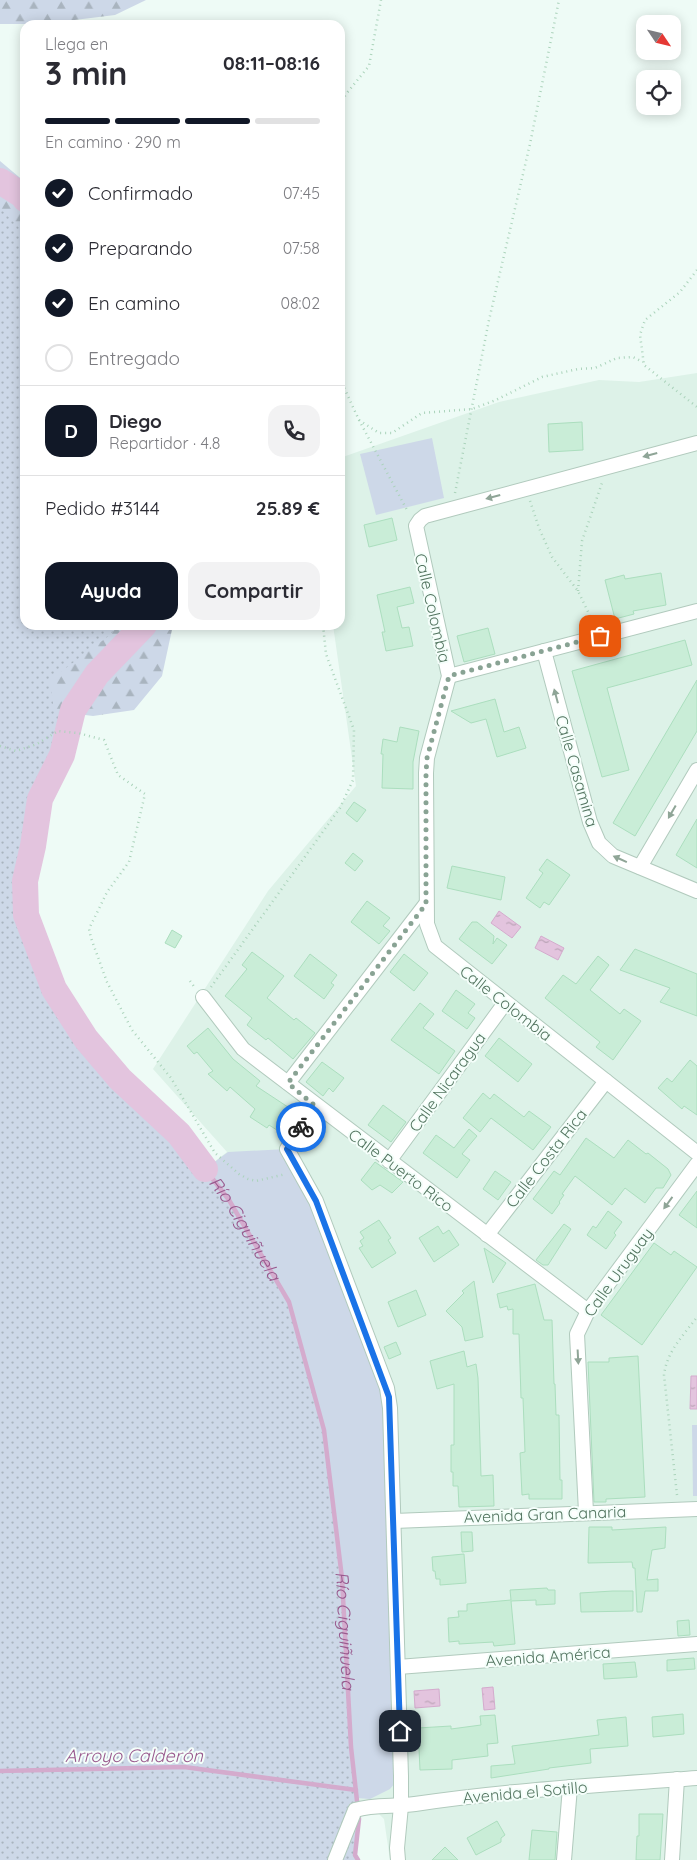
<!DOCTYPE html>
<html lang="es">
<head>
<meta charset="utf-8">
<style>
  body { margin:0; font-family:Quicksand,sans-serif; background:#f2f2f3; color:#2b2b33; height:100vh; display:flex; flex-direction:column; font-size:19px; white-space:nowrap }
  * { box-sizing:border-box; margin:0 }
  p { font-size:16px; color:#7c7c81 }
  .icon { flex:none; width:28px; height:28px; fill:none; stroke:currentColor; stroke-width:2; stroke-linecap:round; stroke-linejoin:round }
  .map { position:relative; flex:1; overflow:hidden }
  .drawer { position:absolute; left:20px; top:20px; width:325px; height:610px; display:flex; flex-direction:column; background:#fff; border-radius:15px; box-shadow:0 2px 12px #0003 }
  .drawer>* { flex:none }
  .needle { width:32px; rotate:125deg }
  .controls { position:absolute; left:636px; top:15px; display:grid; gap:10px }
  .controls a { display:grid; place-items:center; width:45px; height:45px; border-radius:10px; background:#fff; box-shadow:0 2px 12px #0003; font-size:25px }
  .pin { position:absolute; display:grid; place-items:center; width:42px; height:42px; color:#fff; margin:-21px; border-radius:10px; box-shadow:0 2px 8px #0006 }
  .courier { position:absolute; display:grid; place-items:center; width:50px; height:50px; margin:-25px; border:4px solid #1a73e8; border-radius:50%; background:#fff; color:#222; box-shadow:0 1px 6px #0007 }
  .headline em { font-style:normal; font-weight:700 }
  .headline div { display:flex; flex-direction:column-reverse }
  .headline { display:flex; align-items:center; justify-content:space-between; height:85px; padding:0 25px }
  h1 { font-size:32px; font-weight:700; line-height:38px }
  .bar { display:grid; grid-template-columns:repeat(4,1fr); gap:8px 5px; align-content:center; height:60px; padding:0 25px }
  .bar i { height:6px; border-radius:4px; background:#e1e1e2 }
  .bar .selected { background:#111827 }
  .bar p { grid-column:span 4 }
  .line { display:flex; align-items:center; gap:12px; padding:0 25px; border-top:1px solid #e1e1e2 }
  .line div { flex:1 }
  .round { display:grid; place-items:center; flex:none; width:52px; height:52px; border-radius:15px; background:#f2f2f3 }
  ol { padding:0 25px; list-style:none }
  li { display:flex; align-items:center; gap:15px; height:55px }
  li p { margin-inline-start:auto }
  li .icon { padding:5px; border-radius:50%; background:#111827; color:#fff; stroke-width:4 }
  li:last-child { color:#7c7c81 }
  li i { width:28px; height:28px; border:2px solid #e1e1e2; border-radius:50% }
  .action { display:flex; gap:10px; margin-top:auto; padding:10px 25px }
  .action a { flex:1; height:58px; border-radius:15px; background:#111827; color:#fff; font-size:20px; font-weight:700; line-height:58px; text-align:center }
  .action a+a { background:#f2f2f3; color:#2b2b33 }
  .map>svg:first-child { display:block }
  .residential { fill:#ddf2e8 }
  .grass { fill:url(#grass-dots) }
  .forest { fill:url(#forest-firs) }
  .park { fill:#cdd8e8 }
  .water { fill:url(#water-ripples); stroke:#d4abcd }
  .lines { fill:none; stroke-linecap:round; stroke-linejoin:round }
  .stream { stroke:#d4abcd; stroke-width:4.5 }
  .river { stroke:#e3c4de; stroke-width:26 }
  .building { fill:#c9edd7; stroke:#abdebe }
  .minor-casing { stroke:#b1cabd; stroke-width:16 }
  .path { stroke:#abd3bb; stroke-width:2.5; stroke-dasharray:1 4; stroke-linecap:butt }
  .minor { stroke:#fff; stroke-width:14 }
  .oneway { fill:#8fa597 }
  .done { stroke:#89a394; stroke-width:5; stroke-dasharray:0 9 }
  .route { stroke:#1a73e8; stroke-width:6 }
  .labels { text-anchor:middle; stroke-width:4; stroke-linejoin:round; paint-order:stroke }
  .street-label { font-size:16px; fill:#52745f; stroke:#f4fefa }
  .water-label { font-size:18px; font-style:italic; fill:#99598e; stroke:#f4fefa }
</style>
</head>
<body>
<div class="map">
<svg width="697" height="1860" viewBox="0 0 697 1860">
  <defs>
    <pattern id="grass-dots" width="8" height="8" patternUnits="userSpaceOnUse" patternTransform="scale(1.25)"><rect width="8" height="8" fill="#cdd8e8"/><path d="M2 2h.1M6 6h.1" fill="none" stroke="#a9b4bf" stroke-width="1.8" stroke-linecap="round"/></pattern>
    <pattern id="forest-firs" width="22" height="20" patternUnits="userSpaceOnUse" patternTransform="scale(1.25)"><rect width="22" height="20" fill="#cdd8e8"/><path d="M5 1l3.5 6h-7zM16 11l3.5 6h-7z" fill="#a9b4bf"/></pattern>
    <pattern id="water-ripples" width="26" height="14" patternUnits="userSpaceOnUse" patternTransform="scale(1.25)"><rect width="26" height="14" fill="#e3c4de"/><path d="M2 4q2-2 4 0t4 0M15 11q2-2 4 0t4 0" fill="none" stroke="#bba4b7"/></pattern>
  </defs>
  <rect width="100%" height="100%" fill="#eefbf6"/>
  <path class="residential" d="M697 373V1860H390L384 1819 378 1813 355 1810 354 1771 342 1578 229 1200 205 1169 227 1152 153 1069 268 891 356 786 333 625H340V458L499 402 599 380 639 382Z"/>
  <path class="grass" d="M0 182 25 199V625H144L73 710 62 755 40 799 33 846 25 881 26 915 54 989 86 1039 120 1079 179 1134 205 1169 229 1200 289 1302 324 1430 342 1578 351 1747 359 1819 355 1855 358 1860H0Z"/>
  <g class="forest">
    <path d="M0 0H146L115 15 42 24H0Z"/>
    <path d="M0 161 25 182V234L0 208Z"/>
    <path d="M119 625H173L162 676 134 710 93 716 54 711 50 680 110 635Z"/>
  </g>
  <g class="park">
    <path d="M432 438 444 498 376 515 360 454Z"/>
    <path d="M287 1149 387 1388 401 1776 390 1789 370 1799 357 1798 351 1747 342 1578 324 1430 289 1302 229 1200 205 1169 228 1152Z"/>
    <path d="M692 1425H697V1496H693Z"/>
  </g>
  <g class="water">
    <path d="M499 911 521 927 512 938 491 923Z"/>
    <path d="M541 936 564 948 558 960 535 948Z"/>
    <path d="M691 1376H697V1409H690Z"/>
    <path d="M493 1687 495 1709 484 1710 482 1688Z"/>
    <path d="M439 1689 440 1706 415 1708 414 1691Z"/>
  </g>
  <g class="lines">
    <g class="stream">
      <path id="s1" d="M205 1169 229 1200 289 1302 324 1430 342 1578 351 1747 359 1819 355 1855 358 1860"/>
      <path d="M0 1771 184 1767 356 1790"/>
    </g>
    <g class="river">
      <path d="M0 181 22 195 25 199"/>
      <path d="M144 625 97 674 73 710 62 755 40 799 33 846 25 881 26 915 54 989 86 1039 120 1079 179 1134 205 1169"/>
    </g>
  </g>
  <g class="building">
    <path d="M582 422 583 450 549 452 548 424Z"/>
    <path d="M392 518 397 540 369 547 364 525Z"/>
    <path d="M661 573 666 605 633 611 634 614 615 619 605 580 624 575 625 579Z"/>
    <path d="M410 587 414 603 397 607 402 628 409 627 413 646 386 651 382 632H385L377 595Z"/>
    <path d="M488 628 495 654 464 662 457 636Z"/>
    <path d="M685 640 692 665 607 688 629 770 602 777 572 671Z"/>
    <path d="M697 680V731L635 836 613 823Z"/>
    <path d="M495 699 504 732 519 727 526 748 497 757 486 719 471 723 451 711Z"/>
    <path d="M400 727 419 731 413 762V789L382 788 383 754H381L383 739 397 742Z"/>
    <path d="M354 802 366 810 357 822 346 813Z"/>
    <path d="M697 819V868L676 855Z"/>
    <path d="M353 853 363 861 355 871 345 863Z"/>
    <path d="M547 859 570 875 549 905 544 902 540 908 526 898 543 873 539 870Z"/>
    <path d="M452 866 505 877 501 900 447 888Z"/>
    <path d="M367 901 390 918 383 926 390 931 379 944 351 922Z"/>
    <path d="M472 922H477L494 936 493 944 497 938 507 945 492 964 459 939Z"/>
    <path d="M172 930 182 936 175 948 165 943Z"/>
    <path d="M635 949 697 974V1016L660 1002 670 988 620 970Z"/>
    <path d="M252 952 284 976 267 998 294 1020 296 1018 315 1033 293 1059 268 1038 266 1040 247 1025 252 1018 225 996 247 969 242 965Z"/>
    <path d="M310 954 337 975 331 983 334 985 324 999 294 976Z"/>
    <path d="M404 954 428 973 414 991 390 972Z"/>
    <path d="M598 956 609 965 590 990 620 1014 624 1009 641 1021 613 1060 596 1047 600 1042 545 998 563 975 576 984Z"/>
    <path d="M456 990 475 1004 468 1013 475 1018 467 1029 442 1011Z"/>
    <path d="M420 1003 434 1014 423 1028 455 1051 439 1074 391 1040Z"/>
    <path d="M208 1028 233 1059 260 1081 256 1086 294 1111 280 1132 269 1125 267 1128 250 1117 255 1109 230 1087 227 1091 208 1074 213 1071 197 1052 194 1054 187 1046Z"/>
    <path d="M499 1038 532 1064 518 1082 485 1056Z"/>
    <path d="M690 1060 697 1066V1115L684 1106 682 1109 658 1088 667 1078 672 1082Z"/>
    <path d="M322 1062 344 1078 333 1092 329 1088 323 1096 306 1082Z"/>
    <path d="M483 1093 490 1099 494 1094 524 1117 529 1111 551 1127 533 1150 491 1118 480 1132 463 1118Z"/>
    <path d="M383 1105 406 1122 391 1142 368 1125Z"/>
    <path d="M469 1129 477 1136 462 1154 470 1160 457 1178 423 1153 436 1135 454 1148Z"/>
    <path d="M586 1138 614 1158 628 1140 646 1154 648 1153 668 1169 671 1175 663 1188H656L645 1203 625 1188 612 1205 575 1176 562 1194 564 1195 559 1202 560 1203 552 1214 533 1199 554 1171 560 1175Z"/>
    <path d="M375 1162 403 1182 392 1193 380 1185 372 1190 361 1180Z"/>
    <path d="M495 1171 511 1182 498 1200 483 1189Z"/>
    <path d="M697 1191V1228L679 1215Z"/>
    <path d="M608 1211 622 1222 614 1233 616 1235 606 1249 587 1235 593 1226 596 1228Z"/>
    <path d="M379 1220 391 1238 388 1240 396 1253 372 1268 359 1248 363 1246 360 1241 364 1238 360 1232Z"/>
    <path d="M564 1224 571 1229 548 1265H543L536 1260Z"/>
    <path d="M438 1226 443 1234 449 1230 459 1245 434 1262 419 1238Z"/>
    <path d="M654 1243 671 1255 674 1251 697 1267 642 1345 601 1315Z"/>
    <path d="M484 1248 506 1263 493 1283Z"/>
    <path d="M474 1281 483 1337 465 1341 462 1327 446 1311 464 1293 462 1291Z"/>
    <path d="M535 1284 544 1320H552L554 1384H555L556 1415H559L560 1480H562V1499H529V1494L522 1495 520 1453 525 1452 523 1398H521L519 1334H513V1309L508 1310 507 1306 500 1308 497 1294Z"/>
    <path d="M416 1290 426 1315 398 1327 388 1302Z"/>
    <path d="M396 1342 401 1354 389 1359 384 1347Z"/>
    <path d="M464 1351 467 1367 476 1364 478 1378 481 1476 493 1475 494 1506 459 1507 458 1486H453V1472H451V1445H454V1384L437 1389 430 1361Z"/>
    <path d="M638 1356 645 1497 606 1499V1502H594L588 1362H609V1358Z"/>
    <path d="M589 1527H612V1530L666 1527 665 1548 652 1550 647 1580 658 1579V1591H645L642 1612H637L635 1568H633L632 1562 588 1563Z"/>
    <path d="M461 1532H472L473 1551 462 1552Z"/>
    <path d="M464 1554 466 1583 440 1585V1579H436L435 1571H433L432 1557Z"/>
    <path d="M547 1588 548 1590H555V1604L536 1605V1600L511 1601 515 1644 494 1646 493 1642 459 1644V1641L449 1642 448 1618 459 1617 458 1611H467V1604L511 1600 510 1590Z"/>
    <path d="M613 1591H633V1611L581 1612 580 1593Z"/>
    <path d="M689 1620 690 1635 678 1636 677 1621Z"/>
    <path d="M694 1658 695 1669 667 1671V1660Z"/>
    <path d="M635 1662 637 1677 604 1679 603 1664Z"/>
    <path d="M683 1714 684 1734 653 1737 652 1717Z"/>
    <path d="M495 1715 498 1743 487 1744 488 1756 452 1760V1769L420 1770 418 1728 451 1726V1729L481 1725 480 1716Z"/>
    <path d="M626 1717 628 1746 590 1749 591 1763 549 1768V1769L491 1778V1766L515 1764 512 1746 599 1735 597 1720Z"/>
    <path d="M639 1814H663L660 1860H636L637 1836H639Z"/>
    <path d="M497 1821 505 1835 501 1838V1842L476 1855 467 1838Z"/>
    <path d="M532 1830 557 1832 555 1860H529Z"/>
    <path d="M445 1847 458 1860H432Z"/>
  </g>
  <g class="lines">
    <g class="minor-casing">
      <g id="minor">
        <path d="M697 443 425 516 420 520 416 526 449 676 427 758 426 773 427 924 435 946 697 1153"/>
        <path d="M544 651 590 822 599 843 613 856 697 891"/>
        <path d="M449 676 697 611"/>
        <path d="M640 867 697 770"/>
        <path d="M203 997 243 1049 588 1311"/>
        <path d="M288 1083 426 904"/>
        <path d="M315 1105 287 1149 316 1201 387 1388 390 1408 401 1776V1806L397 1848 398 1860"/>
        <path d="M389 1161 505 1003"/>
        <path d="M487 1235 606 1081"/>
        <path d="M586 1512 577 1334 588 1311 697 1164"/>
        <path d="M394 1521 697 1509"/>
        <path d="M398 1667 697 1644"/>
        <path d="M335 1860 355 1810C374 1804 395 1807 415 1804 508 1790 603 1785 697 1778"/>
        <path d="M564 1860 570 1787"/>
        <path d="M672 1860 677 1779"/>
      </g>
    </g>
    <g class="path">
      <path d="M340 105 346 94 369 66 381 0"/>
      <path d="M697 270 680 292 645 320 640 335 644 365 697 407"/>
      <path d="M340 379 359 420 408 512"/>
      <path d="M359 420 379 433H392L422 413 472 409 496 400 542 377 578 369 595 368 617 358 633 357 643 362"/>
      <path d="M455 493 489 320 530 144 559 0"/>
      <path d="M530 501 539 528 552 557 578 591 594 624"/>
      <path d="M578 591 582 541 602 483"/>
      <path d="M0 746 16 751 37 744 58 731 78 733 104 740 118 775 145 794 129 862 107 892 89 929 91 938 107 982 132 1030 171 1078 215 1153 239 1174 248 1179 256 1181 286 1174"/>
      <path d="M190 981 195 988"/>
      <path d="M211 987 340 808 353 780 354 730 326 654 323 625"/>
      <path d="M677 1495 664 1375C667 1351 683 1336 697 1317"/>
    </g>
    <use href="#minor" class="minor"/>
  </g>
  <defs><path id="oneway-solid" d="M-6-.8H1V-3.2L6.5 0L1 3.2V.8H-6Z" transform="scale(1.25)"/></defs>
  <g class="oneway">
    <use href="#oneway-solid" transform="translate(650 455) rotate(165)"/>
    <use href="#oneway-solid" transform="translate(493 497) rotate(165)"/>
    <use href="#oneway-solid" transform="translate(556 696) rotate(-105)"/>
    <use href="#oneway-solid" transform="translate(672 812) rotate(120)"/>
    <use href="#oneway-solid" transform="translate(620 859) rotate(-156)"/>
    <use href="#oneway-solid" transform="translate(668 1203) rotate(126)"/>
    <use href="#oneway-solid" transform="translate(578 1357) rotate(87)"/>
  </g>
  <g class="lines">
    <path class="done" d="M301 1127 314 1105 288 1083 426 904V773L427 758 449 676 600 636"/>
    <path class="route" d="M301 1127 287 1149 316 1201 389 1397 400 1731"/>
  </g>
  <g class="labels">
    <g class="street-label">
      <text transform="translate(433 608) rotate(77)" y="6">Calle Colombia</text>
      <text transform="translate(577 771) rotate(74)" y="6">Calle Casamina</text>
      <text transform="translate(506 1003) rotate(38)" y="6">Calle Colombia</text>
      <text transform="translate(447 1082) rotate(-54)" y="6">Calle Nicaragua</text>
      <text transform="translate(546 1158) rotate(-52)" y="6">Calle Costa Rica</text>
      <text transform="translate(401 1170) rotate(37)" y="6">Calle Puerto Rico</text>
      <text transform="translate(618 1272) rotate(-54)" y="6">Calle Uruguay</text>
      <text transform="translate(545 1514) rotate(-2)" y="6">Avenida Gran Canaria</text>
      <text transform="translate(548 1656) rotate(-4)" y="6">Avenida América</text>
      <text transform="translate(525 1792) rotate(-5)" y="6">Avenida el Sotillo</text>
    </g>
    <g class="water-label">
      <text dy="6" stroke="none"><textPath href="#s1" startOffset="72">Río Ciguiñuela</textPath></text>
      <text dy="6" stroke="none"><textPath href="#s1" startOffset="492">Río Ciguiñuela</textPath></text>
      <text x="134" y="1762">Arroyo Calderón</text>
    </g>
  </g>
</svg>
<div class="controls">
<a><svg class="needle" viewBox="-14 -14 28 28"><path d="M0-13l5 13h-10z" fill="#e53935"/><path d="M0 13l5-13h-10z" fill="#7c7c81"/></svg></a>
<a><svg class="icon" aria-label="locate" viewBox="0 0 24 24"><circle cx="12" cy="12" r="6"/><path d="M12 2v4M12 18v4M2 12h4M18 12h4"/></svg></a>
</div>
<div class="pin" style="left:600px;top:636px;background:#ea580c"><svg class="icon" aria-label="bag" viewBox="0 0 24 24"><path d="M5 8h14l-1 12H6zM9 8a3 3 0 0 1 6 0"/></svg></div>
<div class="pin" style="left:400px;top:1731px;background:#1f2937"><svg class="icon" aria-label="home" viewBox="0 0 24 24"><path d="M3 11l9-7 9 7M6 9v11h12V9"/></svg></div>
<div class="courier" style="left:301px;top:1127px"><svg class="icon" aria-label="bike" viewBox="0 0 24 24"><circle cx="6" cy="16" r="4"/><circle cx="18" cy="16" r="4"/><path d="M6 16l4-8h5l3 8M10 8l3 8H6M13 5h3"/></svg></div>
<section class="drawer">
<div class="headline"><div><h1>3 min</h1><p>Llega en</p></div><em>08:11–08:16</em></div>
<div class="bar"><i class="selected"></i><i class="selected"></i><i class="selected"></i><i></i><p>En camino · 290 m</p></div>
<ol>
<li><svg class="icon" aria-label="check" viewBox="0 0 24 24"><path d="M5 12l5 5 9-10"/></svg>Confirmado<p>07:45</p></li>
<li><svg class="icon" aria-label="check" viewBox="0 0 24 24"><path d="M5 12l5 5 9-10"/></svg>Preparando<p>07:58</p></li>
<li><svg class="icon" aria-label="check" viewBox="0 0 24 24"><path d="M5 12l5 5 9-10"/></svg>En camino<p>08:02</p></li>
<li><i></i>Entregado</li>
</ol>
<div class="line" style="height:90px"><b class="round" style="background:#111827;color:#fff">D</b><div><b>Diego</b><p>Repartidor · 4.8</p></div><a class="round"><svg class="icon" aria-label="phone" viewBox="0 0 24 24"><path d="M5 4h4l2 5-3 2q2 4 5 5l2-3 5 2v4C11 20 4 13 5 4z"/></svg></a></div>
<div class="line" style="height:65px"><div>Pedido #3144</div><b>25.89 €</b></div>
<div class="action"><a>Ayuda</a><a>Compartir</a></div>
</section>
</div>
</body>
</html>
